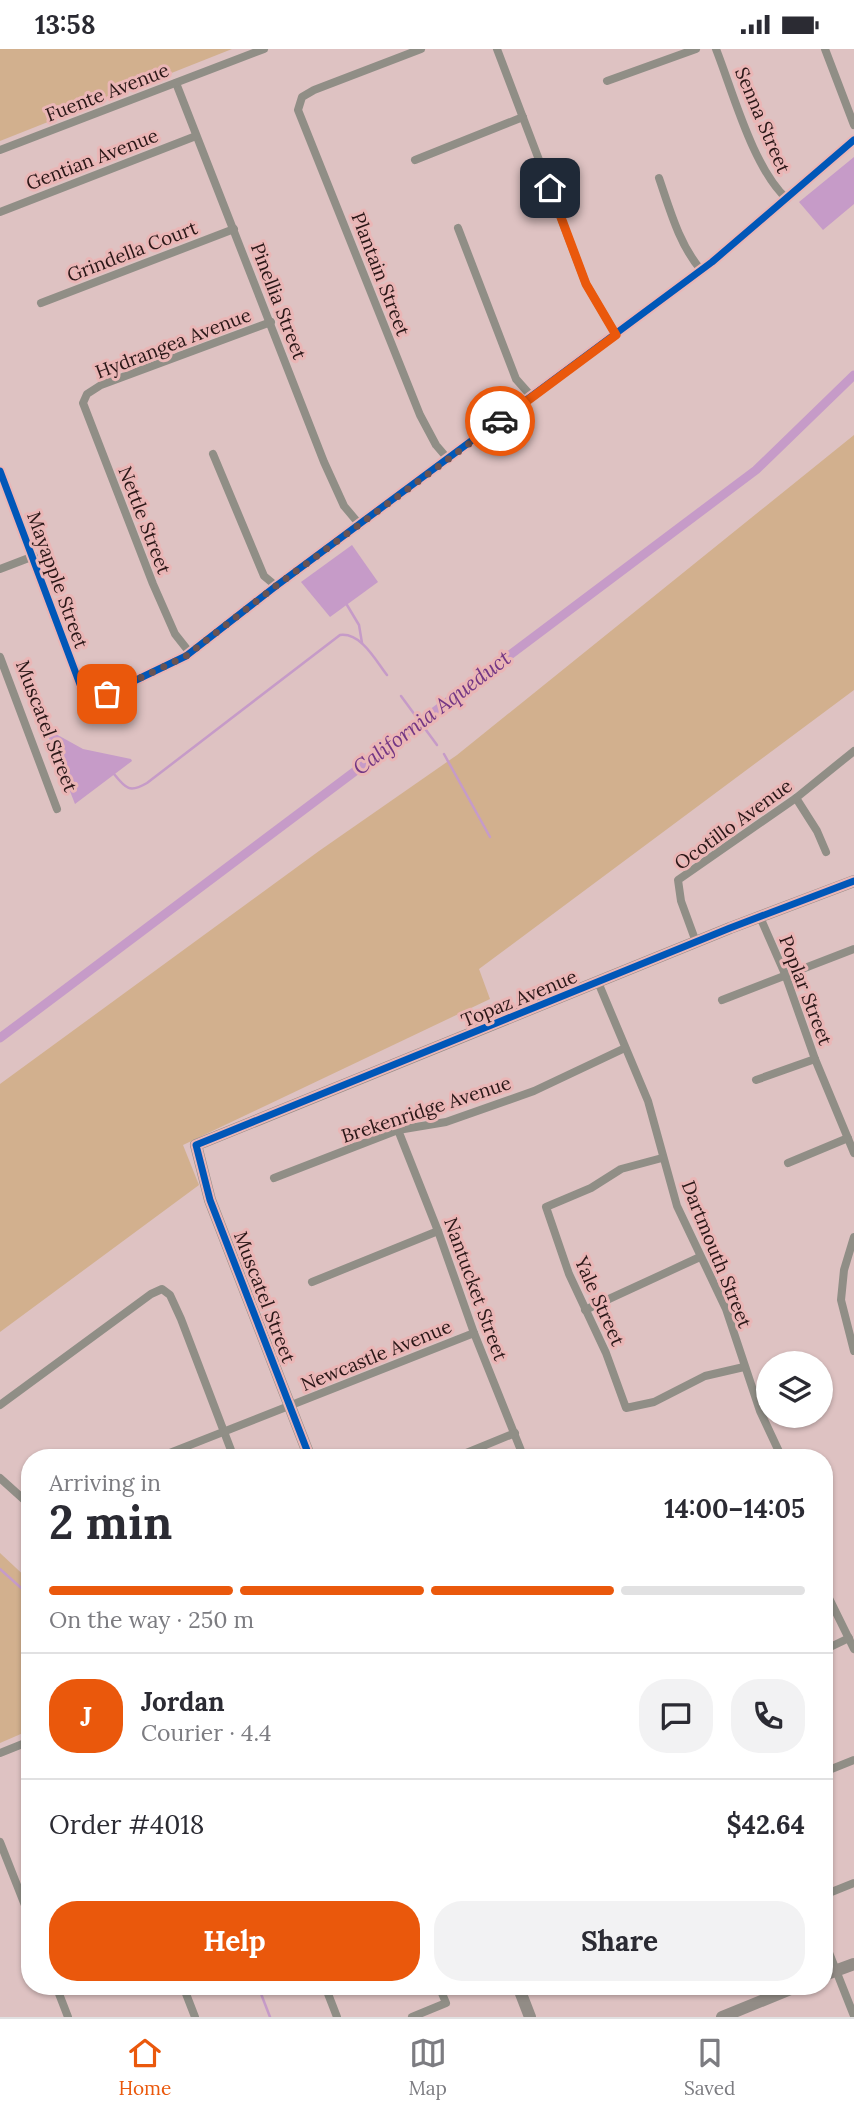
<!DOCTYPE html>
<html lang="en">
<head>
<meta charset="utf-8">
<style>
  body { margin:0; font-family:Lora,serif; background:#f2f2f3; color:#2b2b33; height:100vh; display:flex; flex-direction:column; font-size:26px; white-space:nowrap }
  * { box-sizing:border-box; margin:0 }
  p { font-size:23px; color:#7c7c81 }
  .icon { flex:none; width:38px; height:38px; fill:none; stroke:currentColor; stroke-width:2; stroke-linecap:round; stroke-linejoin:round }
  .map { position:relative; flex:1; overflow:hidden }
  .panel { position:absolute; left:21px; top:1400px; width:812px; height:546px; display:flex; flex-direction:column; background:#fff; border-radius:28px; box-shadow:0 2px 5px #0004 }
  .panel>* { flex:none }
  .fabs { position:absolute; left:756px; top:1302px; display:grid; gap:14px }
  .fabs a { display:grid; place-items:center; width:77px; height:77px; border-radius:50%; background:#fff; box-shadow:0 2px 5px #0004; font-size:35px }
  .pin { position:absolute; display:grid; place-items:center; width:60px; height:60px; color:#fff; margin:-30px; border-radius:14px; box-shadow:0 4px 10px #0006 }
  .courier { position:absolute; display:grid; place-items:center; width:70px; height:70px; margin:-35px; border:5px solid #ea580c; border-radius:50%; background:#fff; color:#222; box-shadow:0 2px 9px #0007 }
  .overview em { font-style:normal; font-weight:800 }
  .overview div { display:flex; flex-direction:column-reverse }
  .overview { display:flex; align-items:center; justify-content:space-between; height:119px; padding:0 28px }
  h1 { font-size:46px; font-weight:800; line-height:52px }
  .bar { display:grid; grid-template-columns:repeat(4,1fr); gap:10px 7px; align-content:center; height:84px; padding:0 28px }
  .bar i { height:9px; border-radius:5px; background:#e1e1e2 }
  .bar .current { background:#ea580c }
  .bar p { grid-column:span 4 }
  .line { display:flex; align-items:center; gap:18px; padding:0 28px; border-top:2px solid #e1e1e2 }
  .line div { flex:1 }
  .round { display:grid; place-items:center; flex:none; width:74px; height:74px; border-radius:28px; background:#f2f2f3 }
  .button { display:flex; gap:14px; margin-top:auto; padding:14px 28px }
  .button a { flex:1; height:80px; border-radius:28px; background:#ea580c; color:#fff; font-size:28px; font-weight:800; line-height:80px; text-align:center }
  .button a+a { background:#f2f2f3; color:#2b2b33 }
  .status { display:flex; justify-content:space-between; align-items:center; height:49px; padding:0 35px; background:#fff; direction:ltr }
  .status svg { height:19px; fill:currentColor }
  .tab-bar { display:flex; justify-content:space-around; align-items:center; height:98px; border-top:2px solid #e1e1e2; background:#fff; font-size:19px; color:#7c7c81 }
  .tab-bar a { display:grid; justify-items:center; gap:4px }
  .tab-bar .current { color:#ea580c }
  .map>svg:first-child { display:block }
  .green { fill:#d2b08e }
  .water { fill:#c69bc8 }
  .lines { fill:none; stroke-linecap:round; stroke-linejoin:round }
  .stream { stroke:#c69bc8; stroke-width:2.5 }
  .canal { stroke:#c69bc8; stroke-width:9 }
  .street { stroke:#908e86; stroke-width:8 }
  .secondary { stroke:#928c86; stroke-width:12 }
  .cycleway-casing { stroke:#eab6b6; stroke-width:11 }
  .cycleway { stroke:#0057b8; stroke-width:7 }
  .done { stroke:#695353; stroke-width:7; stroke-dasharray:0 12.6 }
  .route { stroke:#ea580c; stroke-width:9 }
  .labels { text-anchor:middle; stroke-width:6; stroke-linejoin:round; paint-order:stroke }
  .street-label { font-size:19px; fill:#2a1717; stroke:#eab6b6 }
  .water-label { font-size:21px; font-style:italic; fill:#743784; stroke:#eab6b6 }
</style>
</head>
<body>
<div class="status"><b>13:58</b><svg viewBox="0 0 49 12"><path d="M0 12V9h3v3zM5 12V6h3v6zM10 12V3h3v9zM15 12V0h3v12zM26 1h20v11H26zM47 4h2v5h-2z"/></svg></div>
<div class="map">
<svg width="854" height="1968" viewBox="0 0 854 1968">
  <rect width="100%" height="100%" fill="#dec2c2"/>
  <g class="green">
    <path d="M0 0H232L0 92Z"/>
    <path d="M854 386V641L479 920 490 950 183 1096 199 1136 0 1283V1035L319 802 457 706Z"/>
    <path d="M0 1504 30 1532V1681L0 1694Z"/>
  </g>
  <g class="water">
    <path d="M854 108V155L823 181 799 153Z"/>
    <path d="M352 496 378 533 330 568 301 533Z"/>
    <path d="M45 679 83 700 131 710 132 712 75 755Z"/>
  </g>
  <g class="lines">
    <g class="stream">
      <path d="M347 556 359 576 362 594"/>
      <path d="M401 647 437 696"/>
      <path d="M444 705 490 788"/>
      <path d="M114 725C126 740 130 744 147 734L340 586C361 583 376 612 387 626"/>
      <path d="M0 1520 30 1547"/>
      <path d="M258 1937 270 1968"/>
    </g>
    <path class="canal" d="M0 989 756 421 854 326"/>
    <g class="street">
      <path d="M421 0 314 41 302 48 298 61 420 366 436 396 448 410"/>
      <path d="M497 0 586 235 616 286"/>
      <path d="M716 0C733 43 753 119 787 150"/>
      <path d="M825 0 854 76"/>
      <path d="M607 32 696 0"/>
      <path d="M176 34 324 413 344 457 360 476"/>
      <path d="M0 101 264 0"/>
      <path d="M415 111 523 68"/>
      <path d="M659 129C670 161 679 195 701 221"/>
      <path d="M0 163 196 87"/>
      <path d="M458 179 516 330 532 348"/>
      <path d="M41 254 234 180"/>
      <path d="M213 405 264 527 276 537"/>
      <path d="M0 422 81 638 89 648 107 645 186 607 276 537 712 213 854 91"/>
      <path d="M0 520 34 507"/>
      <path d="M190 604 175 585 153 535 83 354 87 345 101 336 271 273"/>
      <path d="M0 608 57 760"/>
      <path d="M796 749 817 782 826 803"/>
      <path d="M760 868 785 925 815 1010 854 1104"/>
      <path d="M696 893 681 852 678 831 796 749 854 702"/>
      <path d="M598 933 648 1052 677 1157 726 1260 760 1362 782 1409"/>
      <path d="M722 951 854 900"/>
      <path d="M756 1031 815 1010"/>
      <path d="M398 1081 438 1182 474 1284 524 1409"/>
      <path d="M662 1109 621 1120 591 1139 546 1158 569 1225 606 1304 626 1359 654 1353 705 1327 744 1318"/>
      <path d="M788 1114 848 1089"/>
      <path d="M274 1129 398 1081 446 1073 534 1042 625 999"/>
      <path d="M854 1188 844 1221 841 1251 854 1302"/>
      <path d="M312 1233 438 1182"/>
      <path d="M585 1261 700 1208"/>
      <path d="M0 1356 151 1245 162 1240 170 1246 181 1270 234 1409"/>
      <path d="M157 1409 474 1284"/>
      <path d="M454 1409 515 1384"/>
      <path d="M0 1429 30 1456"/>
      <path d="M824 1539 854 1600"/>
      <path d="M824 1601 849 1589"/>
      <path d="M0 1704 30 1692"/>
      <path d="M824 1723 854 1711"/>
      <path d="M0 1793 30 1869"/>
      <path d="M824 1846 854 1834"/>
      <path d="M824 1891 854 1967"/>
      <path d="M56 1937 68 1968"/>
      <path d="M183 1937 195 1968"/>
      <path d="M325 1937 337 1968"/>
      <path d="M591 1940 597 1937"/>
      <path d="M412 1968 446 1954 439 1937"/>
    </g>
    <g class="secondary">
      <path d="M310 1409 210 1151 196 1096 730 879 854 832"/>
      <path d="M824 1926 854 1915"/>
      <path d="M518 1937 530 1968"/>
      <path d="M722 1968 798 1937"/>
    </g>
    <g class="cycleway-casing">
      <g id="cycleway">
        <path d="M0 422 81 638 89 648 107 645 186 607 276 537 712 213 854 91"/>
        <path d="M310 1409 210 1151 196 1096 730 879 854 832"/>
      </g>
    </g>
    <use href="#cycleway" class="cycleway"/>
  </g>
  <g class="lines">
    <path class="done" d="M107 645 186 607 276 537 500 372"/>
    <path class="route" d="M500 372 616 286 586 235 550 139"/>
  </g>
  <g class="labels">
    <g class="street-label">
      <text transform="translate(107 43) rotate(-21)" y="7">Fuente Avenue</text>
      <text transform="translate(763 71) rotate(67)" y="7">Senna Street</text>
      <text transform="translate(92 110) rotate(-21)" y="7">Gentian Avenue</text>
      <text transform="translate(132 202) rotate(-21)" y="7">Grindella Court</text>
      <text transform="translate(381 225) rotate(69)" y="7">Plantain Street</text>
      <text transform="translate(279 252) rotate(69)" y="7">Pinellia Street</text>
      <text transform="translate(173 294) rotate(-21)" y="7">Hydrangea Avenue</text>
      <text transform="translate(145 471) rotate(69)" y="7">Nettle Street</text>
      <text transform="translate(58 531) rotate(70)" y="7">Mayapple Street</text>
      <text transform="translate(47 677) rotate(69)" y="7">Muscatel Street</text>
      <text transform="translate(733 775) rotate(-36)" y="7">Ocotillo Avenue</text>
      <text transform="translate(806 941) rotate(69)" y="7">Poplar Street</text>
      <text transform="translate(519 949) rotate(-22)" y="7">Topaz Avenue</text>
      <text transform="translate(426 1060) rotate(-18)" y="7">Brekenridge Avenue</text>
      <text transform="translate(717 1205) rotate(68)" y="7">Dartmouth Street</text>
      <text transform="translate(476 1240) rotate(70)" y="7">Nantucket Street</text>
      <text transform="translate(265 1248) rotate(69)" y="7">Muscatel Street</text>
      <text transform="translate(600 1252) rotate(66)" y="7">Yale Street</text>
      <text transform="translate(376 1306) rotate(-22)" y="7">Newcastle Avenue</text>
    </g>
    <g class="water-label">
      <text transform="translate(432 664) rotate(-37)" y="7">California Aqueduct</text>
    </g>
  </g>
</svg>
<div class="fabs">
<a><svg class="icon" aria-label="layers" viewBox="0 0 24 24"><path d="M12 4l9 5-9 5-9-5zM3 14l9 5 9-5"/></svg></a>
</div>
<div class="pin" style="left:107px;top:645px;background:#ea580c"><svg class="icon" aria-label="bag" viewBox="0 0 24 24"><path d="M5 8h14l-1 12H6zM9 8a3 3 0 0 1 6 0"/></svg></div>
<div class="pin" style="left:550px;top:139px;background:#1f2937"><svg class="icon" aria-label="home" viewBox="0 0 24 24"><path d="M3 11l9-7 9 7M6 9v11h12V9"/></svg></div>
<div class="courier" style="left:500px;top:372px"><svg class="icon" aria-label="car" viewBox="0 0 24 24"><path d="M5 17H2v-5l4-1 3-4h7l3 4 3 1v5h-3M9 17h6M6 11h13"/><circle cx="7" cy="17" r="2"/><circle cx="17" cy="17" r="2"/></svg></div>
<section class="panel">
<div class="overview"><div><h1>2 min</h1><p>Arriving in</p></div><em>14:00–14:05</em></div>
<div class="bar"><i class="current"></i><i class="current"></i><i class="current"></i><i></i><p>On the way · 250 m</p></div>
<div class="line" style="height:126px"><b class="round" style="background:#ea580c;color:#fff">J</b><div><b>Jordan</b><p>Courier · 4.4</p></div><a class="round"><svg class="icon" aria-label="chat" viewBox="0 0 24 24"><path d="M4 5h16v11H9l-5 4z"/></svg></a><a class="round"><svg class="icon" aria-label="phone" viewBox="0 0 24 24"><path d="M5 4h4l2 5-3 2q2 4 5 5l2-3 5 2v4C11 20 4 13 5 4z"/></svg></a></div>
<div class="line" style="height:91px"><div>Order #4018</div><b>$42.64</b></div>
<div class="button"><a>Help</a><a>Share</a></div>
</section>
</div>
<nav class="tab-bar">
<a class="current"><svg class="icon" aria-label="home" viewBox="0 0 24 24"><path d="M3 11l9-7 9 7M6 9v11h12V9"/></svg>Home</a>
<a><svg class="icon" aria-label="map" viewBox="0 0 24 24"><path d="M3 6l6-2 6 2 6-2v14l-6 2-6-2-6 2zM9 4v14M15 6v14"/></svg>Map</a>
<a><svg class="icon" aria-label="saved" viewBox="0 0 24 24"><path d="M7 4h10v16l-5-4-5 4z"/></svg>Saved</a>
</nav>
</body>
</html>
